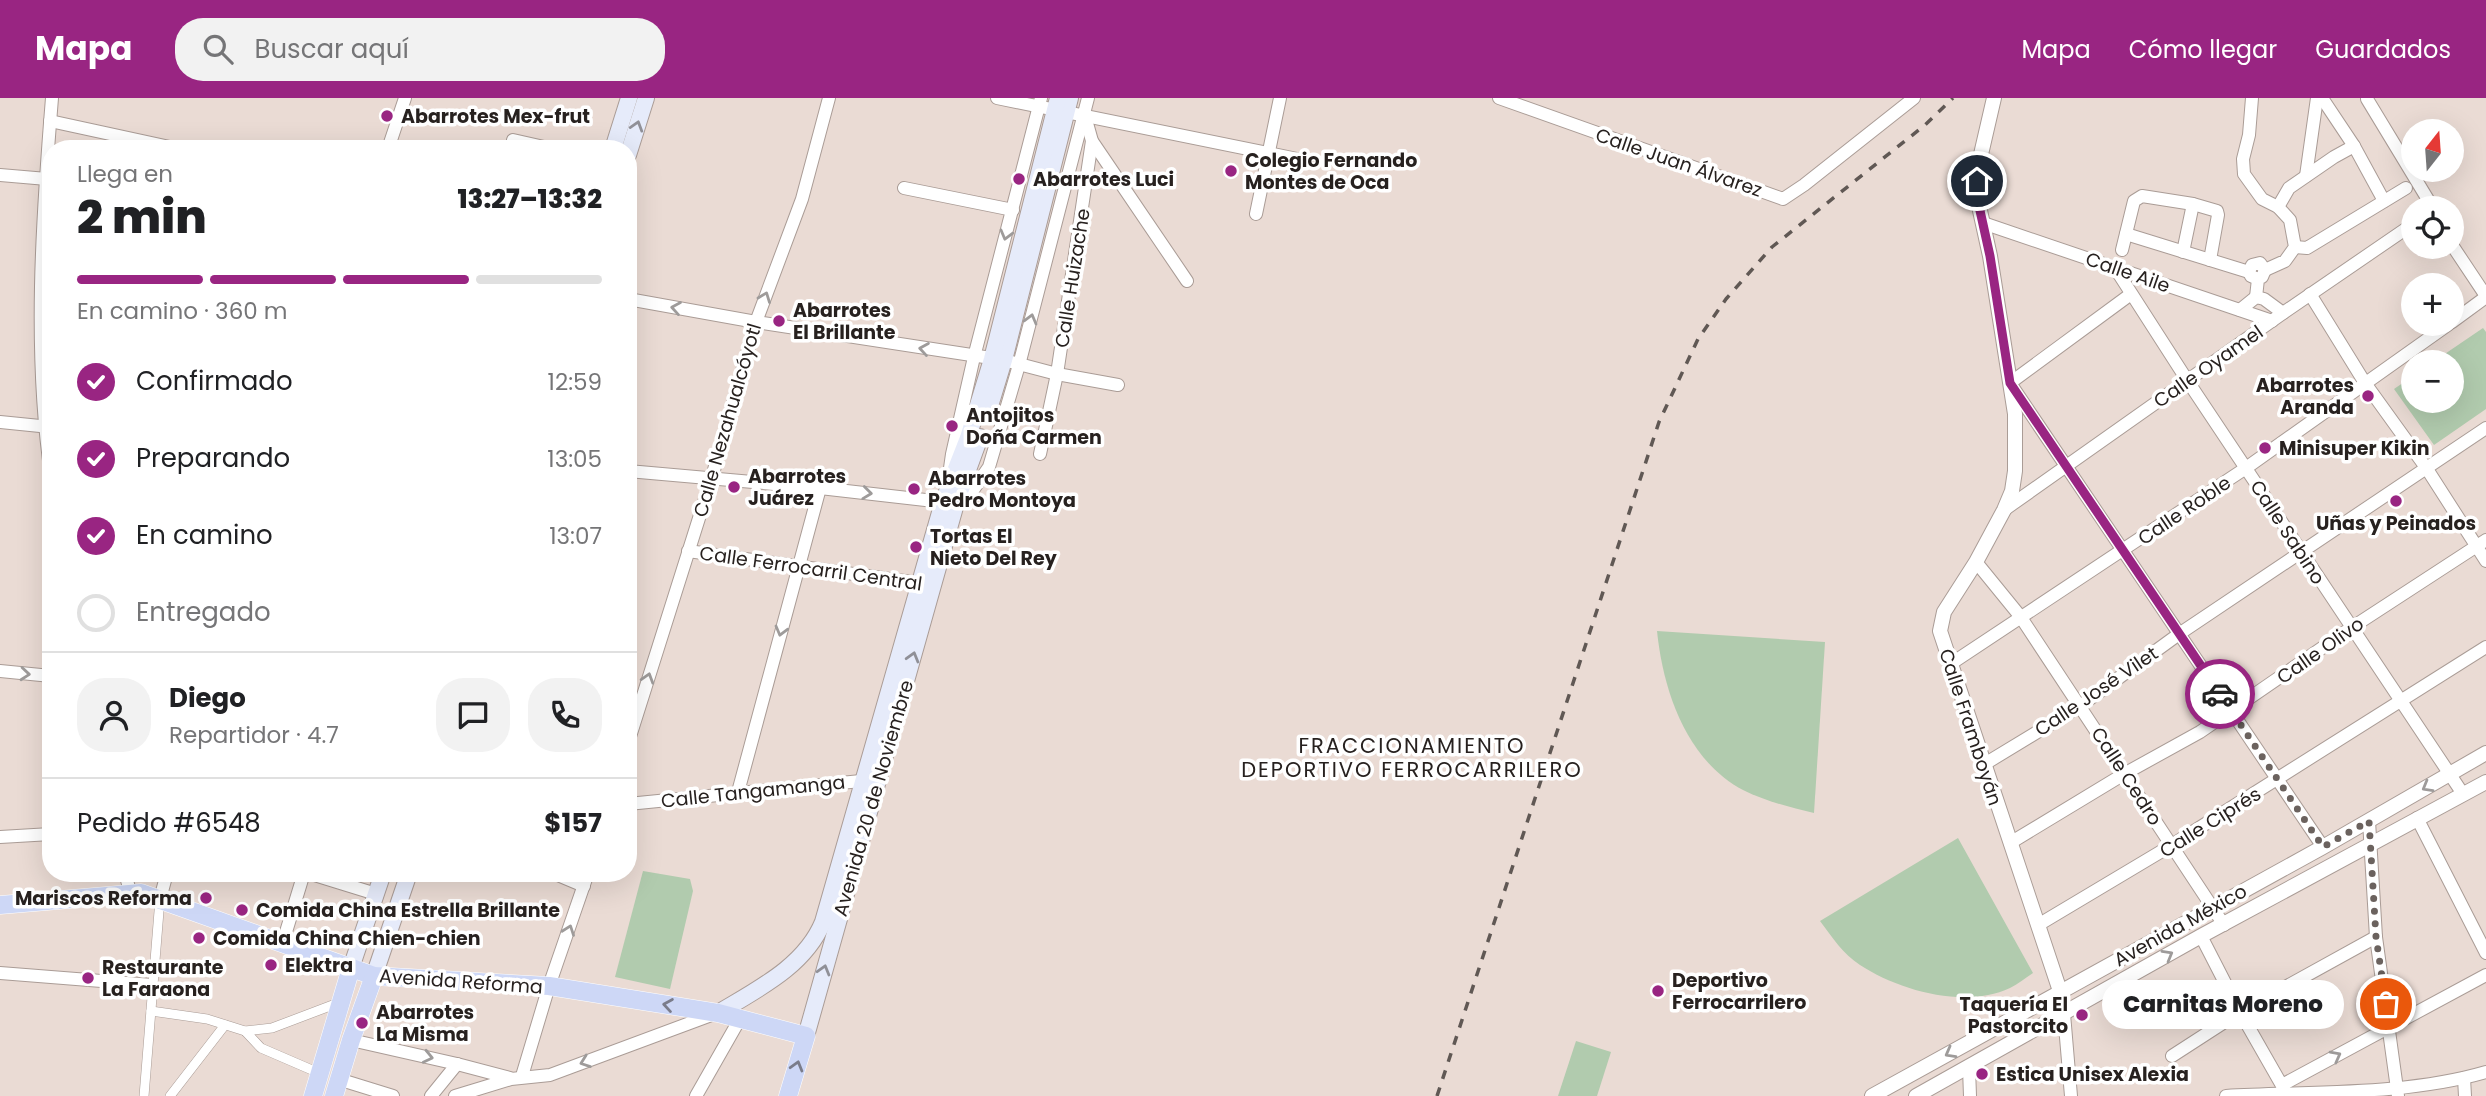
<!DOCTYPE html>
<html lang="es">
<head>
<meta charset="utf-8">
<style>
  body { margin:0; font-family:Poppins,sans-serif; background:#f2f2f2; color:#202124; height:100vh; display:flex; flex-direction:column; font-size:26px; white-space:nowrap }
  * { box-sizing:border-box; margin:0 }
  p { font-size:23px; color:#757577 }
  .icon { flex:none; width:38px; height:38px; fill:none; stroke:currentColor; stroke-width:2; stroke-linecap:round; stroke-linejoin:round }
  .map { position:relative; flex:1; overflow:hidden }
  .panel { position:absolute; left:42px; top:42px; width:595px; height:742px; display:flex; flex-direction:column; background:#fff; border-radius:28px; box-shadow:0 7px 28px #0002 }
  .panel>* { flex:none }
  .needle { width:46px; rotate:17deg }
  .controls { position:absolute; left:2401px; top:21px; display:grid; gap:14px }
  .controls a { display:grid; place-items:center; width:63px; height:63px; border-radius:50%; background:#fff; box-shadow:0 7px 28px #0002; font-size:35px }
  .pin { position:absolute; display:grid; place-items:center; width:60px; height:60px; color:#fff; margin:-30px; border:4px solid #fff; border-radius:50%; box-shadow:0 2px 7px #0007 }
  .courier { position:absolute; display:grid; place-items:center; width:70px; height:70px; margin:-35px; border:5px solid #992582; border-radius:50%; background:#fff; color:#222; box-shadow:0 2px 9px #0007 }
  .bubble { position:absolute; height:49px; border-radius:24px; background:#fff; box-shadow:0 7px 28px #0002; font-size:23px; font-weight:800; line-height:49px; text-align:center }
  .headline em { font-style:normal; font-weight:800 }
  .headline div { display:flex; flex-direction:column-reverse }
  .headline { display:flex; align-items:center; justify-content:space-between; height:119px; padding:0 35px }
  h1 { font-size:46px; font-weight:800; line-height:52px }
  .bar { display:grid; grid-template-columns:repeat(4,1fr); gap:10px 7px; align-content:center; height:84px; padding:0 35px }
  .bar i { height:9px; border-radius:5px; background:#e0e0e0 }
  .bar .active { background:#992582 }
  .bar p { grid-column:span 4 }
  .line { display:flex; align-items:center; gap:18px; padding:0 35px; border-top:2px solid #e0e0e0 }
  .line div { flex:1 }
  .round { display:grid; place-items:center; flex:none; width:74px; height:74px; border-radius:28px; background:#f2f2f2 }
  ol { padding:0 35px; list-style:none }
  li { display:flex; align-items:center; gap:21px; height:77px }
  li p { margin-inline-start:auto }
  li .icon { padding:7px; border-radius:50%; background:#992582; color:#fff; stroke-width:4 }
  li:last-child { color:#757577 }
  li i { width:38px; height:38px; border:4px solid #e0e0e0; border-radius:50% }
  header { display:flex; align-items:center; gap:42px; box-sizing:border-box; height:98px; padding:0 35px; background:#992582; color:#fff }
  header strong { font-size:33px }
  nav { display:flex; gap:38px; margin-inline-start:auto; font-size:24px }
  .search { width:490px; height:63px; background:#f2f2f2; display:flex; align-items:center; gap:18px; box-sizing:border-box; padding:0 24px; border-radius:28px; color:#757577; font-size:26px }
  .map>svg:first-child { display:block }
  .green { fill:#b1cbae }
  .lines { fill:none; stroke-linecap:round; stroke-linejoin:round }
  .pedestrian-casing { stroke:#aa9c96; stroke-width:10 }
  .minor-casing { stroke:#aa9c96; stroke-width:14 }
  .tertiary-casing { stroke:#aa9c96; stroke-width:16 }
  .secondary-casing { stroke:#aa9c96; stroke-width:18 }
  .primary-casing { stroke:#fff; stroke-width:19 }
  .pedestrian { stroke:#fff; stroke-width:9 }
  .minor { stroke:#fff; stroke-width:12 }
  .tertiary { stroke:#fff; stroke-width:14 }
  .secondary { stroke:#e6ebfa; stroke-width:16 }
  .primary { stroke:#cdd7f6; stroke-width:18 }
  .rail { stroke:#605854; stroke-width:3.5; stroke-dasharray:9 9; stroke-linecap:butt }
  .oneway { stroke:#909097 }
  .oneway2 { stroke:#9e9b9a }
  .oneway3 { stroke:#7a7c8a }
  .done { stroke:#6b625e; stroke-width:7; stroke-dasharray:0 12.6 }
  .route { stroke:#992582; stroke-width:9 }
  .poi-dot { fill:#992582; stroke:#fff; stroke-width:2.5 }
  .labels { text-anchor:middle; stroke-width:7; stroke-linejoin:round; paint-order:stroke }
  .poi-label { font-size:19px; font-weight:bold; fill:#27211f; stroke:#fff; text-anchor:start }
  .street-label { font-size:19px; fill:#27211f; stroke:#fff }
  .neighbourhood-label { font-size:21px; letter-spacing:2px; fill:#27211f; stroke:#fff }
</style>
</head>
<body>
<header>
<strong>Mapa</strong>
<div class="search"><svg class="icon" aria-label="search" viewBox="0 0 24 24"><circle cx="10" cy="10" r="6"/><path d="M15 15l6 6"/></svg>Buscar aquí</div>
<nav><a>Mapa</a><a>Cómo llegar</a><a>Guardados</a></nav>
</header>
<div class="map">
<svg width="2486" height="998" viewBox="0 0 2486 998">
  <rect width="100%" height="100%" fill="#eadbd4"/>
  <g class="green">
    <path d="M2483 230 2486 234V311L2434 347 2394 291 2413 278V303H2452V264H2433Z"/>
    <path d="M1657 533 1825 544 1814 715C1789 709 1765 703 1743 692 1686 662 1663 592 1657 533Z"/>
    <path d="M1958 740 2033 875C2025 880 2018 886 2010 890 1965 911 1900 893 1860 867 1843 856 1832 839 1820 823Z"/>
    <path d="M643 773 690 781 693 793 670 891 615 879Z"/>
    <path d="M1576 943 1611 954 1597 998H1558Z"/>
  </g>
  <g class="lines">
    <g class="pedestrian-casing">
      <g id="pedestrian">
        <path d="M151 913 207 921 245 933 272 930 338 905"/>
        <path d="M245 933 261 950 319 975"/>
        <path d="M144 998 160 801"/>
        <path d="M170 998 225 927"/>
      </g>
    </g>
    <g class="minor-casing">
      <g id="minor">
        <path d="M997 0 1302 62"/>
        <path d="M1499 0 1783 101 1804 87 1914 0"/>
        <path d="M2252 0 2249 37 2243 61 2244 76 2262 101 2278 109 2290 122 2295 149 2285 163 2265 172"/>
        <path d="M2322 0 2354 48 2384 103"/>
        <path d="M2367 1 2430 105V110"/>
        <path d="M1085 18 1092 43 1187 183"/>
        <path d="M50 23 179 51"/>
        <path d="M513 42 553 51"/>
        <path d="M388 51 405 0"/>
        <path d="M0 77 47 81"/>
        <path d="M2306 78 2317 0"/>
        <path d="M904 90 1013 112"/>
        <path d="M2278 109 2289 90 2334 59 2354 48"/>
        <path d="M1256 116 1280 0"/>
        <path d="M1983 125 2272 223"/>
        <path d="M2126 136 2249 174"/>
        <path d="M2452 147 2486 198"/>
        <path d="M2295 149 2307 150 2406 90"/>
        <path d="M2122 152 2134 103 2142 98 2193 106 2217 113 2218 117 2210 162"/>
        <path d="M2183 154 2193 106"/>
        <path d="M2115 170 2187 282 2463 696"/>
        <path d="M2131 196 2010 285 2323 749"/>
        <path d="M2310 196 2365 285 2427 371 2486 463"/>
        <path d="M2256 199 2258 181 2262 179 2265 172 2260 165 2252 167 2249 174 2251 178 2258 181"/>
        <path d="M628 201 756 224 1004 262 1057 276 1118 287"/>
        <path d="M2240 212 2256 199 2264 201 2283 215"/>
        <path d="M2452 224 2486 199"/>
        <path d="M0 324 50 329"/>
        <path d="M1040 356 1057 276 1092 43"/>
        <path d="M628 373 820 390 943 404 957 402 971 395 989 369 1019 267 1088 0"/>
        <path d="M51 377C33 254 42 123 52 0"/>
        <path d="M949 377 952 356 974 259 1041 0"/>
        <path d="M2004 412 2283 215 2413 126"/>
        <path d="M688 453 926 486"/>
        <path d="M1976 464 2020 518 2224 827"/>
        <path d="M1949 567 2246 370 2449 226"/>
        <path d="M0 573 51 578"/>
        <path d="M628 645 712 379 756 224 802 101 829 0"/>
        <path d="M1983 667 2080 608 2179 536 2486 330"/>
        <path d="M738 694 820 390"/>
        <path d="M628 706 871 682"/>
        <path d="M2417 720 2486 855"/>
        <path d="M2369 723 2376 839 2398 998"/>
        <path d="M0 739 51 736"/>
        <path d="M2010 745 2124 676 2200 634 2351 530 2486 442"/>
        <path d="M125 775 131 797"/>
        <path d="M308 775 376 796"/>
        <path d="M553 775 584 788"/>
        <path d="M160 801 167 775"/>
        <path d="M2038 827 2172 747 2486 549"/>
        <path d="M2201 838 2240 914 2284 991"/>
        <path d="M282 847 304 775"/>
        <path d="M0 875 152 887"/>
        <path d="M2064 916 2071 998"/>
        <path d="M351 942 457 966 510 980"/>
        <path d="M2172 958 2240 914 2376 839"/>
        <path d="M1969 970 1970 998"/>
        <path d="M522 978 549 888 588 775"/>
        <path d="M2464 980 2465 998"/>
        <path d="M338 981 393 998"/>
        <path d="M2282 987 2486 877"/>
        <path d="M431 998 457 966"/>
        <path d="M455 998 511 981 550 977 717 915"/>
        <path d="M696 998 741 919"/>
        <path d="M2226 998C2310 993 2404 998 2486 974"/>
      </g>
    </g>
    <g class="tertiary-casing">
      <g id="tertiary">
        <path d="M1994 0 1979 65 1977 99 1990 158 2015 316V373L2012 393 2004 412 1976 464 1944 514 1940 533 2060 893 2064 916"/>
        <path d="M1872 998 2323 749 2486 655"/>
        <path d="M1916 998 2201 838 2486 684"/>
      </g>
    </g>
    <g class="secondary-casing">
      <g id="secondary">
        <path d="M613 51 629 0"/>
        <path d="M628 57 646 0"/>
        <path d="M990 308 1004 262 1070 0"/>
        <path d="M351 870 383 775"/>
        <path d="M374 878 409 775"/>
        <path d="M718 915C758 891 805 868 823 824L943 404 968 340 992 261 1058 0"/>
        <path d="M806 938 957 402 980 339"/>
      </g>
    </g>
    <g class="primary-casing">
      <g id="primary">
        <path d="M0 807 141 795 374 878 549 888 718 915 806 938 788 998"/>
        <path d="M313 998 351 870"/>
        <path d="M334 998 351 942 374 878"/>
      </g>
    </g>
    <use href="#pedestrian" class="pedestrian"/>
    <use href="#minor" class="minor"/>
    <use href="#tertiary" class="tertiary"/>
    <use href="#secondary" class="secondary"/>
    <use href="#primary" class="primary"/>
    <path class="rail" d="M1437 998 1659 324 1698 241 1726 201 1772 149 1925 27 1953 0"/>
  </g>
  <defs><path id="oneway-chevron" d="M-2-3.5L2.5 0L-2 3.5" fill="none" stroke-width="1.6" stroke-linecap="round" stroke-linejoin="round" transform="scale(1.75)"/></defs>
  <g class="oneway">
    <use href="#oneway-chevron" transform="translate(637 28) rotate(-73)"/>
    <use href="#oneway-chevron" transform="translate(913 559) rotate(-74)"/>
    <use href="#oneway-chevron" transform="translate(824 872) rotate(-74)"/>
  </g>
  <g class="oneway2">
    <use href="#oneway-chevron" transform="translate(1006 137) rotate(105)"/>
    <use href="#oneway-chevron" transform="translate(765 199) rotate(-69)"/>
    <use href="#oneway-chevron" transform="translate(676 210) rotate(-170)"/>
    <use href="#oneway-chevron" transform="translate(1031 221) rotate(-75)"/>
    <use href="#oneway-chevron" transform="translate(924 251) rotate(-171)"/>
    <use href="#oneway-chevron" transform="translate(867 395) rotate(7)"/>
    <use href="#oneway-chevron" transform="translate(781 533) rotate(105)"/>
    <use href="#oneway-chevron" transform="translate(25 576) rotate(5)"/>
    <use href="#oneway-chevron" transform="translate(648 580) rotate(-73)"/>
    <use href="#oneway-chevron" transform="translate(2427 689) rotate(150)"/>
    <use href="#oneway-chevron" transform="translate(569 832) rotate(-70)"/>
    <use href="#oneway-chevron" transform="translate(2168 857) rotate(-30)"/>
    <use href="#oneway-chevron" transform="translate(1950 955) rotate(151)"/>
    <use href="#oneway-chevron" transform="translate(2336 958) rotate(-28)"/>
    <use href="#oneway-chevron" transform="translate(428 959) rotate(13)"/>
    <use href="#oneway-chevron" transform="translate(585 964) rotate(160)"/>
  </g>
  <g class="oneway3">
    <use href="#oneway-chevron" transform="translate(668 907) rotate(-171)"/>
    <use href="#oneway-chevron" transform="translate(797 968) rotate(-74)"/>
  </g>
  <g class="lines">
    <path class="done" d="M2220 596 2323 749 2369 723 2376 839 2386 906"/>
    <path class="route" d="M1977 83V99L1990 158 2010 285 2220 596"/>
  </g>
  <g class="poi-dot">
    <circle cx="387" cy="18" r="7"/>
    <circle cx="1231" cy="73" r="7"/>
    <circle cx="1019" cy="81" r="7"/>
    <circle cx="779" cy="223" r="7"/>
    <circle cx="2368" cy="298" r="7"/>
    <circle cx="952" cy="328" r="7"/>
    <circle cx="2265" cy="350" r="7"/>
    <circle cx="734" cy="389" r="7"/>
    <circle cx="914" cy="391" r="7"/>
    <circle cx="2396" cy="403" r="7"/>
    <circle cx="916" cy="449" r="7"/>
    <circle cx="206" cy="800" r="7"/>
    <circle cx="242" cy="812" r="7"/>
    <circle cx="199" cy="840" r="7"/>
    <circle cx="271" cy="867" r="7"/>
    <circle cx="88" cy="880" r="7"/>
    <circle cx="1658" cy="893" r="7"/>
    <circle cx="2082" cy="917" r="7"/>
    <circle cx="362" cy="925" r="7"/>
    <circle cx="1982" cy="976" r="7"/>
  </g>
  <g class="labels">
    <g class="poi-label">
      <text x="401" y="25">Abarrotes Mex-frut</text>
      <text x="1245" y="69">Colegio Fernando<tspan x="1245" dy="22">Montes de Oca</tspan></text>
      <text x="1033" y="88">Abarrotes Luci</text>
      <text x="793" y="219">Abarrotes<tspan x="793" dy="22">El Brillante</tspan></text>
      <text x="2354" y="294" text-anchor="end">Abarrotes<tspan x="2354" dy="22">Aranda</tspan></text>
      <text x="966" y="324">Antojitos<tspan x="966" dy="22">Doña Carmen</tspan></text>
      <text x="2279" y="357">Minisuper Kikin</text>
      <text x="748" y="385">Abarrotes<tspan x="748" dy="22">Juárez</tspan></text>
      <text x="928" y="387">Abarrotes<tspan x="928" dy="22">Pedro Montoya</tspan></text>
      <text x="2396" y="432" text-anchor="middle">Uñas y Peinados</text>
      <text x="930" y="445">Tortas El<tspan x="930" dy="22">Nieto Del Rey</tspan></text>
      <text x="192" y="807" text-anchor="end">Mariscos Reforma</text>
      <text x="256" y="819">Comida China Estrella Brillante</text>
      <text x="213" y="847">Comida China Chien-chien</text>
      <text x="285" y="874">Elektra</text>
      <text x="102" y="876">Restaurante<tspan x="102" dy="22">La Faraona</tspan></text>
      <text x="1672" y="889">Deportivo<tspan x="1672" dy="22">Ferrocarrilero</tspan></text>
      <text x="2068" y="913" text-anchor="end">Taquería El<tspan x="2068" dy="22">Pastorcito</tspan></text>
      <text x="376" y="921">Abarrotes<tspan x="376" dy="22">La Misma</tspan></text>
      <text x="1996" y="983">Estica Unisex Alexia</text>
    </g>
    <g class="street-label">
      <text transform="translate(1679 64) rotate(19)" y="7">Calle Juan Álvarez</text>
      <text transform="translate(2128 174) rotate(19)" y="7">Calle Aile</text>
      <text transform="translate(1072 180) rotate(-81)" y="7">Calle Huizache</text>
      <text transform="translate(2208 268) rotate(-35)" y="7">Calle Oyamel</text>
      <text transform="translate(727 322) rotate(-74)" y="7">Calle Nezahualcóyotl</text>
      <text transform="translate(2184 412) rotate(-34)" y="7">Calle Roble</text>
      <text transform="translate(2288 434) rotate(57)" y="7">Calle Sabino</text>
      <text transform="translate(811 470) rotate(8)" y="7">Calle Ferrocarril Central</text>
      <text transform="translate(2320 552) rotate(-35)" y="7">Calle Olivo</text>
      <text transform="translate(2096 593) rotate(-34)" y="7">Calle José Vilet</text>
      <text transform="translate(1971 629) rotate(72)" y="7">Calle Framboyán</text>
      <text transform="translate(2127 678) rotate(57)" y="7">Calle Cedro</text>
      <text transform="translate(753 693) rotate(-6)" y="7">Calle Tangamanga</text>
      <text transform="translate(873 700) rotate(-74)" y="7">Avenida 20 de Noviembre</text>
      <text transform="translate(2210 724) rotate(-32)" y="7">Calle Ciprés</text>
      <text transform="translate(2180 827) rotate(-29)" y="7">Avenida México</text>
      <text transform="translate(461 883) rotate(4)" y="7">Avenida Reforma</text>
    </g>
    <g class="neighbourhood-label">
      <text x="1412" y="655">FRACCIONAMIENTO<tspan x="1412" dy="24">DEPORTIVO FERROCARRILERO</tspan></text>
    </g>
  </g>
</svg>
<div class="controls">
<a><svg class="needle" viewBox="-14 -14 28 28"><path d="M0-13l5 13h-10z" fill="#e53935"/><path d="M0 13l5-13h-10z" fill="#757577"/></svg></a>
<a><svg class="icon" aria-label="locate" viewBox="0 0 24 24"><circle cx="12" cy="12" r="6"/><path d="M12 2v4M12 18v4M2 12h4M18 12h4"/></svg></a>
<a>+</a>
<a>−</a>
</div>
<div class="pin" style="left:2386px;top:906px;background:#ea580c"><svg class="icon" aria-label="bag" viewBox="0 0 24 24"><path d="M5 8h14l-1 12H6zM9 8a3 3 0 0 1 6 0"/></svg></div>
<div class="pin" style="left:1977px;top:83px;background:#1f2937"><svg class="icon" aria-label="home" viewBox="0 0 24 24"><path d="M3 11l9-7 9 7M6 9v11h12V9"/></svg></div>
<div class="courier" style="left:2220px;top:596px"><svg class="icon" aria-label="car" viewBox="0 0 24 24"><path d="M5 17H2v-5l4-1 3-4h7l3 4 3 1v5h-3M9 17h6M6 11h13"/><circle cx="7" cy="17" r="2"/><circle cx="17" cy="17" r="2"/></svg></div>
<div class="bubble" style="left:2102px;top:882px;width:242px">Carnitas Moreno</div>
<section class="panel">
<div class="headline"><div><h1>2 min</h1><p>Llega en</p></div><em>13:27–13:32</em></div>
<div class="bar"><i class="active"></i><i class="active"></i><i class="active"></i><i></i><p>En camino · 360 m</p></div>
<ol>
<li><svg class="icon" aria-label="check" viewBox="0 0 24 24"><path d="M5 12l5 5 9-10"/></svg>Confirmado<p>12:59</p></li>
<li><svg class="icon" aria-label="check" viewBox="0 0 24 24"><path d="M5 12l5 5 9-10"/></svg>Preparando<p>13:05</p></li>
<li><svg class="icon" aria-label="check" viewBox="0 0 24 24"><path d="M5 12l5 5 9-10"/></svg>En camino<p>13:07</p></li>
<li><i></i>Entregado</li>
</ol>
<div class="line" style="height:126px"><a class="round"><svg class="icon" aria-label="person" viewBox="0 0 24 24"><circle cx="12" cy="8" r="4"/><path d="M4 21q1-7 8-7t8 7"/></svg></a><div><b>Diego</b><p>Repartidor · 4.7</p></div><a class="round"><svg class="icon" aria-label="chat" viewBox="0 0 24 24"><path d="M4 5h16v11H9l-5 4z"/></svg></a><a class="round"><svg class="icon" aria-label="phone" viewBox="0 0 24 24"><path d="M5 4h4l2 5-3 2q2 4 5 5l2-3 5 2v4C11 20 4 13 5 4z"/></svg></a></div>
<div class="line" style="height:91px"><div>Pedido #6548</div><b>$157</b></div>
</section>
</div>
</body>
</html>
